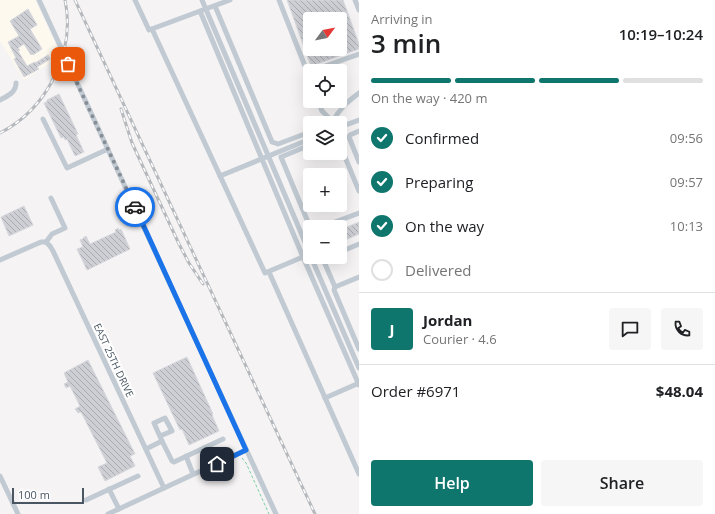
<!DOCTYPE html>
<html lang="en">
<head>
<meta charset="utf-8">
<style>
  body { margin:0; font-family:"Open Sans",sans-serif; background:#f6f6f6; color:#202124; height:100vh; display:flex; flex-direction:column; font-size:15px; white-space:nowrap }
  * { box-sizing:border-box; margin:0 }
  p { font-size:13px; color:#757577 }
  .icon { flex:none; width:22px; height:22px; fill:none; stroke:currentColor; stroke-width:2; stroke-linecap:round; stroke-linejoin:round }
  .map { position:relative; flex:1; overflow:hidden }
  .side { display:flex; flex-direction:column; background:#fff; width:356px }
  .side>* { flex:none }
  .needle { width:26px; rotate:58deg }
  .controls { position:absolute; left:303px; top:12px; display:grid; gap:8px }
  .controls a { display:grid; place-items:center; width:44px; height:44px; border-radius:4px; background:#fff; box-shadow:0 4px 16px #0002; font-size:20px }
  .scale { position:absolute; left:12px; bottom:10px; width:72px; box-sizing:border-box; padding-left:4px; border:2px solid #4a5661; border-top:0; font-size:11px; line-height:14px; white-space:nowrap; color:#4a5661; -webkit-text-stroke:3px #fff; paint-order:stroke }
  .pin { position:absolute; display:grid; place-items:center; width:34px; height:34px; color:#fff; margin:-17px; border-radius:8px; box-shadow:0 2px 6px #0006 }
  .courier { position:absolute; display:grid; place-items:center; width:40px; height:40px; margin:-20px; border:3px solid #1a73e8; border-radius:50%; background:#fff; color:#222; box-shadow:0 1px 5px #0007 }
  .head em { font-style:normal; font-weight:600 }
  .head div { display:flex; flex-direction:column-reverse }
  .head { display:flex; align-items:center; justify-content:space-between; height:68px; padding:0 12px }
  h1 { font-size:26px; font-weight:600; line-height:30px }
  .bar { display:grid; grid-template-columns:repeat(4,1fr); gap:6px 4px; align-content:center; height:48px; padding:0 12px }
  .bar i { height:5px; border-radius:3px; background:#e0e0e0 }
  .bar .current { background:#0f766e }
  .bar p { grid-column:span 4 }
  .line { display:flex; align-items:center; gap:10px; padding:0 12px; border-top:1px solid #e0e0e0 }
  .line div { flex:1 }
  .round { display:grid; place-items:center; flex:none; width:42px; height:42px; border-radius:4px; background:#f6f6f6 }
  ol { padding:0 12px; list-style:none }
  li { display:flex; align-items:center; gap:12px; height:44px }
  li p { margin-inline-start:auto }
  li .icon { padding:4px; border-radius:50%; background:#0f766e; color:#fff; stroke-width:4 }
  li:last-child { color:#757577 }
  li i { width:22px; height:22px; border:2px solid #e0e0e0; border-radius:50% }
  .button { display:flex; gap:8px; margin-top:auto; padding:8px 12px }
  .button a { flex:1; height:46px; border-radius:4px; background:#0f766e; color:#fff; font-size:16px; font-weight:600; line-height:46px; text-align:center }
  .button a+a { background:#f6f6f6; color:#202124 }
  main { display:flex; flex:1; min-height:0 }
  .map>svg:first-child { display:block }
  .commercial { fill:#fdf9ef }
  .building { fill:url(#building-back-hatch); stroke:#d7d9de; fill-rule:evenodd }
  .lines { fill:none; stroke-linecap:round; stroke-linejoin:round }
  .path { stroke:#7ad0a6; stroke-width:1; stroke-dasharray:3 2; stroke-linecap:butt }
  .minor { stroke:#c1cad2; stroke-width:5 }
  .rail-casing { stroke:#b5b8bd; stroke-width:3 }
  .rail { stroke:#fff; stroke-width:1.5; stroke-dasharray:4.5; stroke-linecap:butt }
  .done { stroke:#868d94; stroke-width:4; stroke-dasharray:0 7.2 }
  .route { stroke:#1a73e8; stroke-width:5 }
  .labels { text-anchor:middle; stroke-width:4; stroke-linejoin:round; paint-order:stroke }
  .street-label { font-size:10px; fill:#4a5661; stroke:#fff }
</style>
</head>
<body>
<main>
<div class="map">
<svg width="359" height="514" viewBox="0 0 359 514">
  <defs>
    <pattern id="building-back-hatch" width="6" height="6" patternUnits="userSpaceOnUse"><rect width="6" height="6" fill="#cdcfd5"/><path d="M-1 5l2 2M0 0l6 6M5-1l2 2" fill="none" stroke="#a8abb0"/></pattern>
  </defs>
  <rect width="100%" height="100%" fill="#f5f3f3"/>
  <path class="commercial" d="M0 0H35L57 47 56 48 59 57 24 80 0 41Z"/>
  <g class="building">
    <path d="M287 0H343L359 44V49L311 66ZM310 19H340V49H310Z"/>
    <path d="M28 9 37 25 30 29 42 49 33 55 32 54 31 55 24 44 18 48 20 50 18 51 27 66 35 62V63L48 55 50 59 37 67 39 69 24 77 14 59 16 58 8 42 19 36 10 21Z"/>
    <path d="M59 94 78 134 76 135 84 152 75 156 67 139 65 140 64 137 61 138 44 103 47 102V100Z"/>
    <path d="M24 206 33 225 9 236 1 217Z"/>
    <path d="M359 222V234L345 240 340 230Z"/>
    <path d="M118 228 119 230 121 229 130 249 87 270 77 249 83 247 80 240 83 239V238L86 236 90 244 116 232 115 230Z"/>
    <path d="M187 357 213 414 212 415 219 431 189 445 182 429 180 430 153 373Z"/>
    <path d="M88 360 135 454 130 456 135 466 105 481 98 467 107 463 81 412 78 413 75 409 80 406 70 386 66 388 64 384 68 382 64 373Z"/>
  </g>
  <g class="lines">
    <path class="path" d="M242 458 246 463 269 514"/>
    <g class="minor">
      <path d="M39 0 276 514"/>
      <path d="M135 0 149 30 230 0"/>
      <path d="M202 0 310 254"/>
      <path d="M279 0 310 79"/>
      <path d="M355 0 359 10"/>
      <path d="M215 6 272 142 278 144 310 132"/>
      <path d="M200 11 303 257 359 385"/>
      <path d="M152 29 265 273 310 254"/>
      <path d="M311 71 359 54"/>
      <path d="M0 100C7 96 16 93 16 83"/>
      <path d="M318 101 322 111 329 118 331 123"/>
      <path d="M43 119 67 168 108 149"/>
      <path d="M332 123C339 109 347 102 359 93"/>
      <path d="M340 127 359 120"/>
      <path d="M359 131 350 135 349 137 359 162"/>
      <path d="M310 145 281 157 310 227"/>
      <path d="M340 145 359 191"/>
      <path d="M220 176 310 139"/>
      <path d="M328 227 327 225 359 213"/>
      <path d="M46 242 50 246 53 251 164 488"/>
      <path d="M46 242 52 234 65 228 51 198"/>
      <path d="M340 252 359 244"/>
      <path d="M311 257 359 368"/>
      <path d="M322 257 335 287 359 277"/>
      <path d="M0 260 41 242H46"/>
      <path d="M269 272 359 474"/>
      <path d="M335 287 334 290 359 349"/>
      <path d="M325 398 359 383"/>
      <path d="M162 441 172 461 174 462 223 439"/>
      <path d="M146 449 162 441 154 423 165 418 172 431 160 436"/>
      <path d="M186 456 193 474"/>
      <path d="M0 476 18 514"/>
      <path d="M109 489 119 509"/>
      <path d="M86 500 138 476"/>
      <path d="M108 514 246 450"/>
    </g>
    <g class="rail-casing">
      <g id="rail">
        <path d="M75 0 315 514"/>
        <path d="M121 109 132 143 179 244 189 263 203 284"/>
        <path d="M0 133C47 109 76 52 65 0"/>
      </g>
    </g>
    <use href="#rail" class="rail"/>
  </g>
  <g class="lines">
    <path class="done" d="M68 64 135 207"/>
    <path class="route" d="M135 207 246 450 217 464"/>
  </g>
  <g class="labels">
    <g class="street-label">
      <text transform="translate(114 360) rotate(65)" y="4">EAST 25TH DRIVE</text>
    </g>
  </g>
</svg>
<div class="controls">
<a><svg class="needle" viewBox="-14 -14 28 28"><path d="M0-13l5 13h-10z" fill="#e53935"/><path d="M0 13l5-13h-10z" fill="#757577"/></svg></a>
<a><svg class="icon" aria-label="locate" viewBox="0 0 24 24"><circle cx="12" cy="12" r="6"/><path d="M12 2v4M12 18v4M2 12h4M18 12h4"/></svg></a>
<a><svg class="icon" aria-label="layers" viewBox="0 0 24 24"><path d="M12 4l9 5-9 5-9-5zM3 14l9 5 9-5"/></svg></a>
<a>+</a>
<a>−</a>
</div>
<div class="scale">100 m</div>
<div class="pin" style="left:68px;top:64px;background:#ea580c"><svg class="icon" aria-label="bag" viewBox="0 0 24 24"><path d="M5 8h14l-1 12H6zM9 8a3 3 0 0 1 6 0"/></svg></div>
<div class="pin" style="left:217px;top:464px;background:#1f2937"><svg class="icon" aria-label="home" viewBox="0 0 24 24"><path d="M3 11l9-7 9 7M6 9v11h12V9"/></svg></div>
<div class="courier" style="left:135px;top:207px"><svg class="icon" aria-label="car" viewBox="0 0 24 24"><path d="M5 17H2v-5l4-1 3-4h7l3 4 3 1v5h-3M9 17h6M6 11h13"/><circle cx="7" cy="17" r="2"/><circle cx="17" cy="17" r="2"/></svg></div>
</div>
<section class="side">
<div class="head"><div><h1>3 min</h1><p>Arriving in</p></div><em>10:19–10:24</em></div>
<div class="bar"><i class="current"></i><i class="current"></i><i class="current"></i><i></i><p>On the way · 420 m</p></div>
<ol>
<li><svg class="icon" aria-label="check" viewBox="0 0 24 24"><path d="M5 12l5 5 9-10"/></svg>Confirmed<p>09:56</p></li>
<li><svg class="icon" aria-label="check" viewBox="0 0 24 24"><path d="M5 12l5 5 9-10"/></svg>Preparing<p>09:57</p></li>
<li><svg class="icon" aria-label="check" viewBox="0 0 24 24"><path d="M5 12l5 5 9-10"/></svg>On the way<p>10:13</p></li>
<li><i></i>Delivered</li>
</ol>
<div class="line" style="height:72px"><b class="round" style="background:#0f766e;color:#fff">J</b><div><b>Jordan</b><p>Courier · 4.6</p></div><a class="round"><svg class="icon" aria-label="chat" viewBox="0 0 24 24"><path d="M4 5h16v11H9l-5 4z"/></svg></a><a class="round"><svg class="icon" aria-label="phone" viewBox="0 0 24 24"><path d="M5 4h4l2 5-3 2q2 4 5 5l2-3 5 2v4C11 20 4 13 5 4z"/></svg></a></div>
<div class="line" style="height:52px"><div>Order #6971</div><b>$48.04</b></div>
<div class="button"><a>Help</a><a>Share</a></div>
</section>
</main>
</body>
</html>
